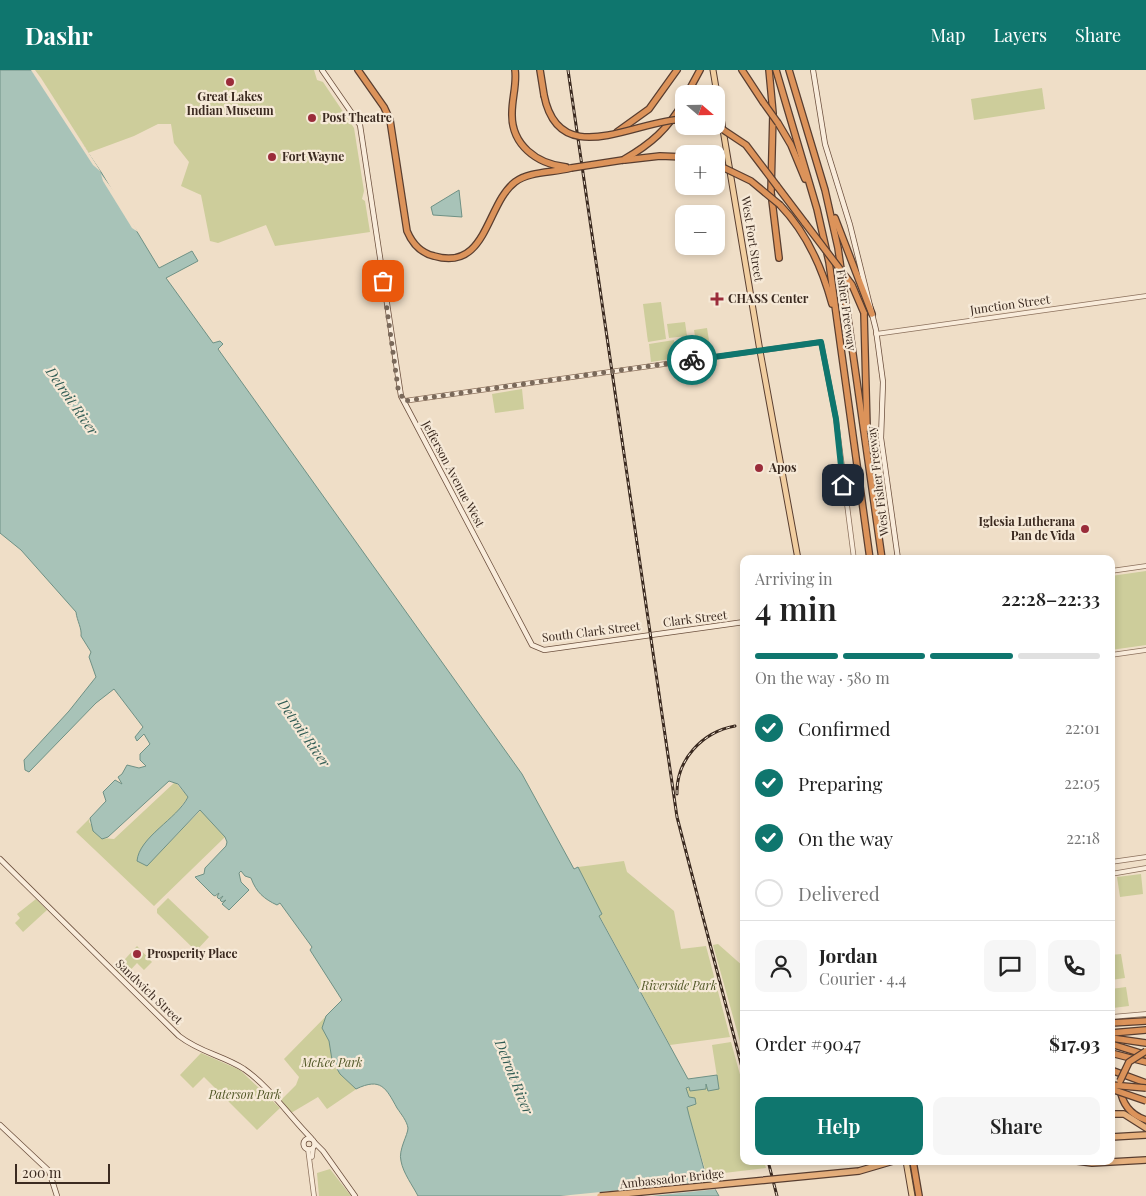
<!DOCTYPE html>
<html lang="en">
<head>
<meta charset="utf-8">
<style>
  body { margin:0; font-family:"Playfair Display",serif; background:#f6f6f6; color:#222; height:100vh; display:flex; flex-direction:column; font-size:19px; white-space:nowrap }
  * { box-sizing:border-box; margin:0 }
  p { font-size:16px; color:#767676 }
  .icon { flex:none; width:28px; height:28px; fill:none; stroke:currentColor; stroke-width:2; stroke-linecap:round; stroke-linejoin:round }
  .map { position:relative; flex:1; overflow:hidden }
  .sheet { position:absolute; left:740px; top:485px; width:375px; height:610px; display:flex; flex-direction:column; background:#fff; border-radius:10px; box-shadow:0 2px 8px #0003 }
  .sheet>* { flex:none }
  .needle { width:32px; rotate:110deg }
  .tools { position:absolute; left:675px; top:15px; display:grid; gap:10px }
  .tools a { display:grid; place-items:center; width:50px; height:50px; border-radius:10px; background:#fff; box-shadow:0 2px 8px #0003; font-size:25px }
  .scale { position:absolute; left:15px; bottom:12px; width:95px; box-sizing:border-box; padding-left:5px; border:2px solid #3b2a20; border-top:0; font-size:14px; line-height:18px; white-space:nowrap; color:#3b2a20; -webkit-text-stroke:4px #f6e9d7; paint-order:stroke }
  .pin { position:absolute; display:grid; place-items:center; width:42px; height:42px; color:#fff; margin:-21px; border-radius:10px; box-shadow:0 2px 8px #0006 }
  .courier { position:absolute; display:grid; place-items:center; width:50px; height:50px; margin:-25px; border:4px solid #0f766e; border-radius:50%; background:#fff; color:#222; box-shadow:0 1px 6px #0007 }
  .overview em { font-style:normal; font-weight:600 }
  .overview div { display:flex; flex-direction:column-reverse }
  .overview { display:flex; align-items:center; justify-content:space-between; height:85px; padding:0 15px }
  h1 { font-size:32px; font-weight:600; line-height:38px }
  .bar { display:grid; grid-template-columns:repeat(4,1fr); gap:8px 5px; align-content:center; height:60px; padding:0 15px }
  .bar i { height:6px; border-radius:4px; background:#e0e0e0 }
  .bar .selected { background:#0f766e }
  .bar p { grid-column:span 4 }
  .line { display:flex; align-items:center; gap:12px; padding:0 15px; border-top:1px solid #e0e0e0 }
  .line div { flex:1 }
  .round { display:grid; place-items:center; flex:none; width:52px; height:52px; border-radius:10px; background:#f6f6f6 }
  ol { padding:0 15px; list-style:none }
  li { display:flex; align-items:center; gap:15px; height:55px }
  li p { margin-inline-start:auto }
  li .icon { padding:5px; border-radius:50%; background:#0f766e; color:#fff; stroke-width:4 }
  li:last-child { color:#767676 }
  li i { width:28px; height:28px; border:2px solid #e0e0e0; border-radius:50% }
  .primary-button { display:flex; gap:10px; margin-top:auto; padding:10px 15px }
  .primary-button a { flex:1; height:58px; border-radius:10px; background:#0f766e; color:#fff; font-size:20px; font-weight:600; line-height:58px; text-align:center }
  .primary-button a+a { background:#f6f6f6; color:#222 }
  header { display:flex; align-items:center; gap:30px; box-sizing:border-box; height:70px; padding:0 25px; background:#0f766e; color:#fff }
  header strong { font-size:24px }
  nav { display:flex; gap:28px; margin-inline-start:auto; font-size:18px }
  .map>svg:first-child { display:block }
  .green { fill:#cdcd9b }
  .water { fill:#a8c3b8; stroke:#6f9185 }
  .pier { fill:#efdec7 }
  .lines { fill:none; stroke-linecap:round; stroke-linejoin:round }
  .tertiary-casing { stroke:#8b705c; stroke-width:5.5 }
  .secondary-casing { stroke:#6d513f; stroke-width:6 }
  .primary-casing { stroke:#593e30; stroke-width:7 }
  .trunk-casing { stroke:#593e30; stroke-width:8 }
  .motorway-casing { stroke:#593e30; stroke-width:8 }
  .tertiary { stroke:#f9ecdb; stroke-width:4 }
  .secondary { stroke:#f9ecdb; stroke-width:4.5 }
  .primary { stroke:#f1cea0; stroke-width:5 }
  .trunk { stroke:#e6b07d; stroke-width:5.5 }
  .motorway { stroke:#dc935a; stroke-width:5.5 }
  .rail-casing { stroke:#3b2a20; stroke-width:3 }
  .rail { stroke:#f6e9d7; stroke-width:1; stroke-dasharray:4; stroke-linecap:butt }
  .trunk-bridge-casing { stroke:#593e30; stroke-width:8; stroke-linecap:butt }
  .motorway-bridge-casing { stroke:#593e30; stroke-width:8; stroke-linecap:butt }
  .trunk-bridge { stroke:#e6b07d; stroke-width:5.5 }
  .motorway-bridge { stroke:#dc935a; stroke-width:5.5 }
  .done { stroke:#7a695a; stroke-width:5; stroke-dasharray:0 9 }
  .route { stroke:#0f766e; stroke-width:6 }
  .poi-dot { fill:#9a2c3a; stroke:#f6e9d7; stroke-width:2 }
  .labels { text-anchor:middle; stroke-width:4.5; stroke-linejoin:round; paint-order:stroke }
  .poi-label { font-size:12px; font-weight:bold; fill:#3b2a20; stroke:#f6e9d7; text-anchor:start }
  .street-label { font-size:12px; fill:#3b2a20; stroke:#f6e9d7 }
  .park-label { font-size:12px; font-style:italic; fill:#515727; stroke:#f6e9d7 }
  .water-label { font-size:14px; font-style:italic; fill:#2f5b53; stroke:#f6e9d7 }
</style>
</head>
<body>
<header>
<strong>Dashr</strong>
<nav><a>Map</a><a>Layers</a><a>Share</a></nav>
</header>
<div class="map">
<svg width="1146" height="1126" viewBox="0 0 1146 1126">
  <rect width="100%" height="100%" fill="#efdec7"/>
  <g class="green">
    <path d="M32 0H314L317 10 323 12 354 58 364 121 362 129 365 131 370 162 275 176 266 155 218 173 210 171 201 125 181 116 189 92 174 73 171 54H158L134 66 88 83Z"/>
    <path d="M1042 18 1045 39 974 50 971 29Z"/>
    <path d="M661 232 666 269 648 272 643 234Z"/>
    <path d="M685 252 687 266 669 268 667 254Z"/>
    <path d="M707 258 711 283 698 285 694 260Z"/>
    <path d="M674 270 677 288 651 292 649 274Z"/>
    <path d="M522 319 524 339 495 343 492 324Z"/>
    <path d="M1146 501V575L1111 580V506Z"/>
    <path d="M175 712 188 727 177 742 159 759 162 780 201 740 225 767 154 836 76 762 90 748 89 752 102 768 114 769Z"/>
    <path d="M624 791 627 802 674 841 681 879 706 876 730 967 670 975 599 845H602L578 797Z"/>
    <path d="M1141 804 1143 824 1120 827 1117 807Z"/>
    <path d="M168 828 209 867 196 881 157 843V839Z"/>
    <path d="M36 829 47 840 23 862 15 853 20 848 17 844Z"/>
    <path d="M718 874 744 897V986L713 875Z"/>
    <path d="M137 876 152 892 144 900 137 893 124 907 116 899Z"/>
    <path d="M1121 884 1125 908 1111 910V885Z"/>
    <path d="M1126 917 1129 936 1113 938 1111 919Z"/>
    <path d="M336 936 374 1007 327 1039 318 1027 291 1043 281 1030 296 1015 299 1007 284 989Z"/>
    <path d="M731 972 744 1019V1091H764L766 1098 707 1105 688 1045 687 1037 696 1034 689 1027 686 1018 706 1019V1014L719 1019 712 975Z"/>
    <path d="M201 983 240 1000 280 1038 257 1060 204 1007 193 1018 180 1005Z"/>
    <path d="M330 1099 351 1126H319L317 1103Z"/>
  </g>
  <g class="water">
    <path d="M0 0H32L101 102 159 198 192 181 198 191 166 208 213 273 220 271 223 274 218 279 522 704 574 799 578 797 602 844 599 846 688 1009 717 1005 719 1019 708 1021 706 1014V1019L690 1021 689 1017 686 1018 689 1027 695 1028 696 1034 687 1037 689 1045 704 1099 719 1126H418C413 1116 403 1103 401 1091 398 1080 408 1065 408 1058 407 1051 401 1044 397 1038 386 1018 381 1007 356 1019L340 1004 332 990 329 971 322 958 326 946 342 930 310 880 312 877 280 833 277 835C264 829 256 822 251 808L245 806 241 801 239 803 241 812 249 820 229 840 222 834 226 830 222 832 220 830 223 826 219 829 217 827 219 823 215 826 213 825 195 807 204 804 205 798 226 776 227 772 225 767 200 740 147 796 137 791C139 767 177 749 188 727L178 714 169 711 108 767 102 769 93 761 90 748 106 731 103 722 115 710 122 714 118 707 122 704 127 695 139 698 146 696 140 690V684L150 674 144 664 137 671 135 667 143 657 114 619 96 633 29 702 25 700 24 690 69 641 96 607 89 587 91 582 81 566C82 558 77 551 76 542L21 480 0 463Z"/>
    <path d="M459 120 462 147 433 145 431 137Z"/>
  </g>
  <g class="pier">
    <path d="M31 0H35L41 8 101 102 93 95Z"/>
    <path d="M101 104 120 129 138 162 132 158 103 111Z"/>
    <path d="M713 1111 718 1119 651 1126H560Z"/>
  </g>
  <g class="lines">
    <g class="tertiary-casing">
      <g id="tertiary">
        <path d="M876 264 1146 226"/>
        <path d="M404 331 821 272 836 349 854 489"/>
        <path d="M1111 501 1146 496"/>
        <path d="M1111 585 1146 580"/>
        <path d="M1111 792 1146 787"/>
        <path d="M1111 804 1146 798"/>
        <path d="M1111 947 1146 944"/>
        <path d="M308 1079 314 1126"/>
        <path d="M312 1087 313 1078"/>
      </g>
    </g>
    <g class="secondary-casing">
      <g id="secondary">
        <path d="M322 0 360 55 401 326 532 575 544 580 744 552"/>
        <path d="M813 0 825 74 850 155 876 260 883 312 881 368 898 489"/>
        <path d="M0 789 179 966C201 983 222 985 244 999 270 1017 289 1046 311 1068"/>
        <path d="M0 1055 49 1101 57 1126"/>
        <circle cx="309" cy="1074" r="5.5"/>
        <path d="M315 1073 323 1081 355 1126"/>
      </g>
    </g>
    <g class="primary-casing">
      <g id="primary">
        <path d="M713 0 760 281 798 489"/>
        <path d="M906 1091 912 1126"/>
      </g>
    </g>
    <g class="trunk-casing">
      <g id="trunk">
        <path d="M1111 1044H1124L1146 1058"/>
        <path d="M1111 1067 1146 1065"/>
        <path d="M1077 1091 1092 1093 1146 1090"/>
      </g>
    </g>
    <g class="motorway-casing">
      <g id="motorway">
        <path d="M358 0 384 37 390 50 407 161C412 173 421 183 434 186 487 202 486 134 515 112 530 101 553 103 571 98"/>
        <path d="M515 0C517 14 512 28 512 43 511 75 537 94 566 97"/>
        <path d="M540 0 544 25"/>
        <path d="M742 0 763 32"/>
        <path d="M769 0 773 43 771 122 779 188"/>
        <path d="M776 0 817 139 829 192 870 489"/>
        <path d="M789 0 825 120 838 178 882 489"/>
        <path d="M687 24 700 0"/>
        <path d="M778 53 791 75 805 109"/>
        <path d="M617 62 649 39 677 0"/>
        <path d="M623 90C651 74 668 59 684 31"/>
        <path d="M625 90 660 86 684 87"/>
        <path d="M777 116 805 153"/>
        <path d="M780 135C807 163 822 197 832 234"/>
        <path d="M835 148 872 244"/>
        <path d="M864 243 867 358"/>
        <path d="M1111 953 1146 951"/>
        <path d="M1111 963 1146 960"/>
        <path d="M1111 968 1146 973"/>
        <path d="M1111 974 1146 985"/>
        <path d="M1111 983 1146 992"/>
        <path d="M1111 1000 1146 1013"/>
        <path d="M1120 1018C1122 1034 1131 1045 1146 1050"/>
        <path d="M913 1091 919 1126"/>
      </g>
    </g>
    <use href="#tertiary" class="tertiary"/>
    <use href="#secondary" class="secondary"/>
    <use href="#primary" class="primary"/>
    <use href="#trunk" class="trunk"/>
    <use href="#motorway" class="motorway"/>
    <g class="rail-casing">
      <g id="rail">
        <path d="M568 0 677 747 744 1005"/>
        <path d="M677 724C676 690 702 662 735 656"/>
        <path d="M768 1091 777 1126"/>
      </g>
    </g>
    <use href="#rail" class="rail"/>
    <g class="trunk-bridge-casing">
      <path id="trunk-bridge" d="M600 1126 859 1101 893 1091"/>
    </g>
    <g class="motorway-bridge-casing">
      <g id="motorway-bridge">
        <path d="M544 25C559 102 635 50 684 49"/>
        <path d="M763 32 778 53"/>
        <path d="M716 55 746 75 777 116"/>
        <path d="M716 94 751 111 780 135"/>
        <path d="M571 98 623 90"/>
        <path d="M805 153 852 215 864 243"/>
        <path d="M1120 1011 1129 992 1146 981"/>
        <path d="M1111 1015 1146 1018"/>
        <path d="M1111 1019 1146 1031"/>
      </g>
    </g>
    <use href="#trunk-bridge" class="trunk-bridge"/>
    <use href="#motorway-bridge" class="motorway-bridge"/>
  </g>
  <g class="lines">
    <path class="done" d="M383 211 398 318 404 331 692 290"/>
    <path class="route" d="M692 290 821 272 836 349 843 415"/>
  </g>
  <g class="poi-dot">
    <circle cx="230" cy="12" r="5"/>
    <circle cx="312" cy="48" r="5"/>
    <circle cx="272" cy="87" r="5"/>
    <path d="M714.5 221.5h5v5h5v5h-5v5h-5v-5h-5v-5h5z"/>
    <circle cx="759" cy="398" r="5"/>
    <circle cx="1085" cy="459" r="5"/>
    <circle cx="137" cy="884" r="5"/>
  </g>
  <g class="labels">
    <g class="poi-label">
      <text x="230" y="31" text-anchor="middle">Great Lakes<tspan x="230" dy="14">Indian Museum</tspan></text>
      <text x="322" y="52">Post Theatre</text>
      <text x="282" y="91">Fort Wayne</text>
      <text x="728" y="233">CHASS Center</text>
      <text x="769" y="402">Apos</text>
      <text x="1075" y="456" text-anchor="end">Iglesia Lutherana<tspan x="1075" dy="14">Pan de Vida</tspan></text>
      <text x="147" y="888">Prosperity Place</text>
    </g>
    <g class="street-label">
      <text transform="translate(752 169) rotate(81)" y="4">West Fort Street</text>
      <text transform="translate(1010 235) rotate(-8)" y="4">Junction Street</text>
      <text transform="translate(846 240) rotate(82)" y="4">Fisher Freeway</text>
      <text transform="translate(453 404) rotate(62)" y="4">Jefferson Avenue West</text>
      <text transform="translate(878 411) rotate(-97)" y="4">West Fisher Freeway</text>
      <text transform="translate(695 549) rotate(-7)" y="4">Clark Street</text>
      <text transform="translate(591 562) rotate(-7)" y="4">South Clark Street</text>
      <text transform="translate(149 922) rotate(44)" y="4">Sandwich Street</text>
      <text transform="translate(672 1109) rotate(-6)" y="4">Ambassador Bridge</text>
    </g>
    <g class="park-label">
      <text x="679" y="920">Riverside Park</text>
      <text x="332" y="997">McKee Park</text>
      <text x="245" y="1029">Paterson Park</text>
    </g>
    <g class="water-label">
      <text transform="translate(72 331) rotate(55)" y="5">Detroit River</text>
      <text transform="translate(304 663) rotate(55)" y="5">Detroit River</text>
      <text transform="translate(514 1007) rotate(68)" y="5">Detroit River</text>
    </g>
  </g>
</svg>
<div class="tools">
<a><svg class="needle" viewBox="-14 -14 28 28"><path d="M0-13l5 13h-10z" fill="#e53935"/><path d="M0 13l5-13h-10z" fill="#767676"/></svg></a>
<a>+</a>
<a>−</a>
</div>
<div class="scale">200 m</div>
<div class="pin" style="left:383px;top:211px;background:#ea580c"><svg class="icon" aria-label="bag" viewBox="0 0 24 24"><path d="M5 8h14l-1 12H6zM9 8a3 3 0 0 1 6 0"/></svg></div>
<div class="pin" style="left:843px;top:415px;background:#1f2937"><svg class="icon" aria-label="home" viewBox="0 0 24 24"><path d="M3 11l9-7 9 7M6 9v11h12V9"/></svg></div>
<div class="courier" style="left:692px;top:290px"><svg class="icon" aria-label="bike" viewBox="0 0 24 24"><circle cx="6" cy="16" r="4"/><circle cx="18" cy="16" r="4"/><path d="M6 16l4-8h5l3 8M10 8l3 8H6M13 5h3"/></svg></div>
<section class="sheet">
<div class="overview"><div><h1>4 min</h1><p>Arriving in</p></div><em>22:28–22:33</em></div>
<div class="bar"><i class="selected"></i><i class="selected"></i><i class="selected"></i><i></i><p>On the way · 580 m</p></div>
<ol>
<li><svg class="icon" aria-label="check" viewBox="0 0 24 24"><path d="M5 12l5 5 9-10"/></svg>Confirmed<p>22:01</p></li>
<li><svg class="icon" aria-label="check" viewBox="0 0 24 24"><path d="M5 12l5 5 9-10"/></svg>Preparing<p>22:05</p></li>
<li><svg class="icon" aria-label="check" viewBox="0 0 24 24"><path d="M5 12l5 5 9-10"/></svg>On the way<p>22:18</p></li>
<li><i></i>Delivered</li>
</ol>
<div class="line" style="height:90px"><a class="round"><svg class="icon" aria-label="person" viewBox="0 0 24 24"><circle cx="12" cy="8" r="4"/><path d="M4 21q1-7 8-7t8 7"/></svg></a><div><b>Jordan</b><p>Courier · 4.4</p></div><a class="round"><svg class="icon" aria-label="chat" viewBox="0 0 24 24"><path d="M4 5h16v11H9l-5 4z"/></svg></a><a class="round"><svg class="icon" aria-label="phone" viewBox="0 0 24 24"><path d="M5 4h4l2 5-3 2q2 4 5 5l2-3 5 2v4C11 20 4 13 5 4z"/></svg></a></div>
<div class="line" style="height:65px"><div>Order #9047</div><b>$17.93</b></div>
<div class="primary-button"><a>Help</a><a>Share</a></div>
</section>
</div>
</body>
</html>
